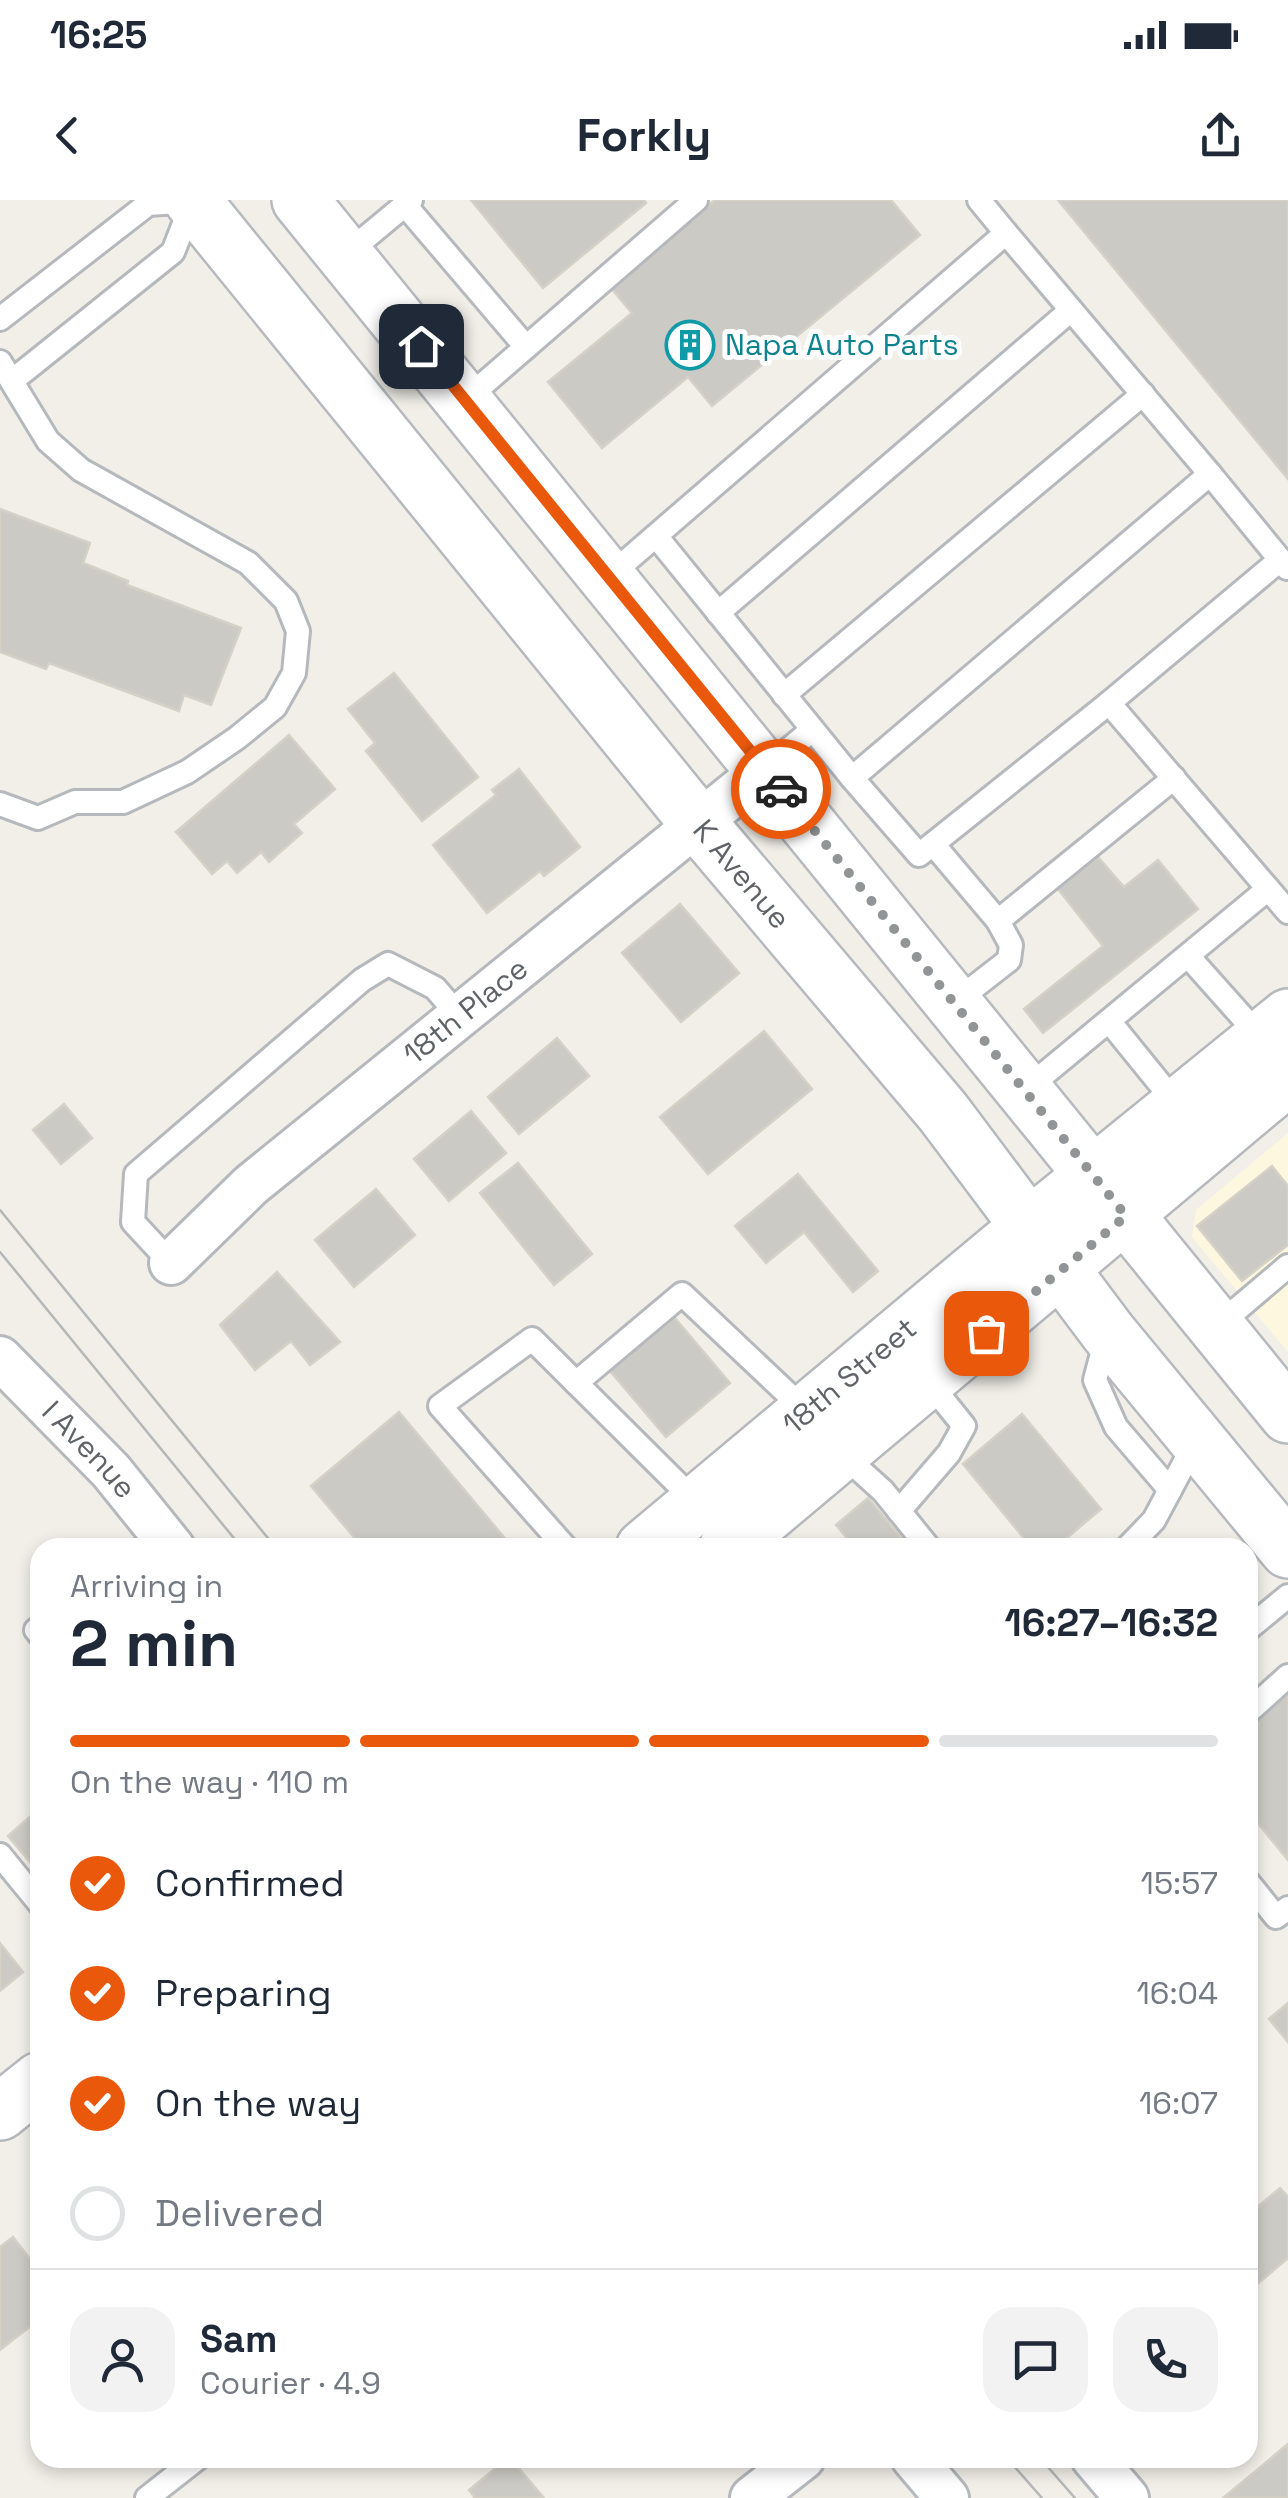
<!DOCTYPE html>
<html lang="en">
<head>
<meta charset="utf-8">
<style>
  body { margin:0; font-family:"Space Grotesk",sans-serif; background:#f2f2f3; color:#1f2937; height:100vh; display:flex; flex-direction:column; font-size:38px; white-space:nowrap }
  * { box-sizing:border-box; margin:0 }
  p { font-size:32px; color:#747a83 }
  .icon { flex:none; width:55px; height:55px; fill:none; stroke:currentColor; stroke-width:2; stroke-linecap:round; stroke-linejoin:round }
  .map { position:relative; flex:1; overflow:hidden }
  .details { position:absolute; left:30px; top:1338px; width:1228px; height:930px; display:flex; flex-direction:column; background:#fff; border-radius:30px; box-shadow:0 5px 15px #0003 }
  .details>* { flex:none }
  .pin { position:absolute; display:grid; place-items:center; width:85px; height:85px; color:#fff; margin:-42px; border-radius:20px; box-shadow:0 5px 15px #0006 }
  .courier { position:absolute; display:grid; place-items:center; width:100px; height:100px; margin:-50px; border:8px solid #ea580c; border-radius:50%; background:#fff; color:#222; box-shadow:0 2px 12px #0007 }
  .head em { font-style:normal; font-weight:600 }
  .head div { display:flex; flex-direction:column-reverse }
  .head { display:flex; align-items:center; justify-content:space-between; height:170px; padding:0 40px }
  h1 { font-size:65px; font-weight:600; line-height:75px }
  .bar { display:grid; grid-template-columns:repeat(4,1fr); gap:15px 10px; align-content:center; height:120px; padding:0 40px }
  .bar i { height:12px; border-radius:8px; background:#e0e1e3 }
  .bar .current { background:#ea580c }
  .bar p { grid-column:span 4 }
  .line { display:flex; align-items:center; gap:25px; padding:0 40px; border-top:2px solid #e0e1e3 }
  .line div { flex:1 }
  .round { display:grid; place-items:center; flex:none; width:105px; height:105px; border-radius:30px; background:#f2f2f3 }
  ol { padding:0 40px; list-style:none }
  li { display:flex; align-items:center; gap:30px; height:110px }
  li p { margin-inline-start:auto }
  li .icon { padding:10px; border-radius:50%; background:#ea580c; color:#fff; stroke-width:4 }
  li:last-child { color:#747a83 }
  li i { width:55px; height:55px; border:5px solid #e0e1e3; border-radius:50% }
  .status { display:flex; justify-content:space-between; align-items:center; height:70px; padding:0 50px; background:#fff; direction:ltr }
  .status svg { height:28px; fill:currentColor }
  header { display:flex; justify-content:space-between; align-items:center; height:130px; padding:0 40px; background:#fff; font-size:45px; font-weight:600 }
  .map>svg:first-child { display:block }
  .commercial { fill:#fef7e0 }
  .building { fill:#cccac5; stroke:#d6d1c6; stroke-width:2.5 }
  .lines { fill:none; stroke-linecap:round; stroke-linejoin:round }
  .service-casing { stroke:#b5b8bc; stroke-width:28 }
  .minor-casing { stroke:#b5b8bc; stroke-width:48 }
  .tertiary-casing { stroke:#b5b8bc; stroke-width:60 }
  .secondary-casing { stroke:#b6babf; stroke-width:60 }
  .service { stroke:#fff; stroke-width:22 }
  .minor { stroke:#fff; stroke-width:42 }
  .tertiary { stroke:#fff; stroke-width:55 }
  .secondary { stroke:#fff; stroke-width:55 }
  .tram { stroke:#b6b7b8; stroke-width:2.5 }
  .done { stroke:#929495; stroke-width:10; stroke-dasharray:0 18 }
  .route { stroke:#ea580c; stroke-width:12 }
  .labels { text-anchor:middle; stroke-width:10; stroke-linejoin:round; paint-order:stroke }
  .culture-label { font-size:30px; fill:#0d838f; stroke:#fff; text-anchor:start }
  .street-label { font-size:30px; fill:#5f6368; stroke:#fff }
</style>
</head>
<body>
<div class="status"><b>16:25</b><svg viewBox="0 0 49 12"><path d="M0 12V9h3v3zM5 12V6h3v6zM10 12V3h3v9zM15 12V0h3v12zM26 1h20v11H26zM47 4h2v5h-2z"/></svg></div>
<header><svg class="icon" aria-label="back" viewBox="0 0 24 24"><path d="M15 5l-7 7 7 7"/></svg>Forkly<svg class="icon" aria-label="share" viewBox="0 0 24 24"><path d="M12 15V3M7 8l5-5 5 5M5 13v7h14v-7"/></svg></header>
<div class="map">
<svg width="1288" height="2298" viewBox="0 0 1288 2298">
  <rect width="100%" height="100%" fill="#f1efe8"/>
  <path class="commercial" d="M1288 933V1152L1192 1037 1196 1010Z"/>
  <g class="building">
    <path d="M471 0H644L646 3 543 88Z"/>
    <path d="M715 0H891L920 35 712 206 688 177 602 248 548 182 632 113 610 87Z"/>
    <path d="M1058 0H1288V279Z"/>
    <path d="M0 309 90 343 83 363 128 381 127 385 241 428 211 505 184 495 179 511 49 463 46 469 0 452Z"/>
    <path d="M394 473 478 577 422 621 366 551 375 543 348 509Z"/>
    <path d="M289 535 335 589 294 624 302 633 269 662 261 652 237 673 227 661 212 674 176 632Z"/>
    <path d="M519 569 580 647 544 676 540 671 487 713 433 645 496 595 492 590Z"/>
    <path d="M1098 657 1124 687 1158 660 1198 709 1043 833 1024 809 1103 746 1058 689Z"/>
    <path d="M680 704 739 773 681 822 622 753Z"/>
    <path d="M764 831 812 889 708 974 660 917Z"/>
    <path d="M557 838 589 876 519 934 488 897Z"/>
    <path d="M64 904 92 938 61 964 33 930Z"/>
    <path d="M471 911 506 953 449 1001 414 959Z"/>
    <path d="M518 963 592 1054 554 1085 480 993Z"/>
    <path d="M1272 966 1288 986V1045L1242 1081 1197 1026Z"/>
    <path d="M798 974 878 1071 853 1092 804 1032 766 1063 735 1026Z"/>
    <path d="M376 989 415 1035 354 1087 315 1040Z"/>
    <path d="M277 1072 340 1142 310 1165 291 1141 255 1170 220 1125Z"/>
    <path d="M674 1117 730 1183 666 1237 610 1171Z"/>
    <path d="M399 1212 508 1342 501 1348H363L311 1286Z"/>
    <path d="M1022 1214 1101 1309 1055 1348H1032L963 1264Z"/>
    <path d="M868 1298 910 1348H855L836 1325Z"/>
    <path d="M1288 1489V1660L1248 1611V1521Z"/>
    <path d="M40 1608V1674L8 1636Z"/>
    <path d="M0 1743 23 1772 0 1791Z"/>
    <path d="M1288 1803V1842L1269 1819Z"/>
    <path d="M1280 1988 1288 1997V2058L1248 2092V2015Z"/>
    <path d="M13 2037 40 2072V2119L0 2150V2047Z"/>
    <path d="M1288 2244V2298H1223Z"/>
    <path d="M508 2258H510L544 2298H475L469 2290Z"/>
  </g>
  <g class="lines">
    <g class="service-casing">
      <g id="service">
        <path d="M979 0 1006 33"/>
        <path d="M405 5 526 147"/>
        <path d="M346 54 411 0"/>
        <path d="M0 119 148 4 193 1 173 52 13 180"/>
        <path d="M0 162 48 241 81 270 248 363 286 401 298 431 294 473 275 507 237 538 187 572 123 602H75L38 618 0 604"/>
        <path d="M465 200 696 0"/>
        <path d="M1210 274 1287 368"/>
        <path d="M1280 360 1109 503 1288 712"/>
        <path d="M608 377 1006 33 1210 274 852 578 656 336"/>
        <path d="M718 413 1071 110"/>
        <path d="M784 495 1143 194"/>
        <path d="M765 569 812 530"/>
        <path d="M852 578 919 655 1109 503"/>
        <path d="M933 644 998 721 1011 745 1009 760 955 802"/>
        <path d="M998 721 1174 578"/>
        <path d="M1188 756 1262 839"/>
        <path d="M1109 821 1178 906"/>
        <path d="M1025 890 1268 689"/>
        <path d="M171 1063 133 1022 136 974 362 780 388 764 435 788 460 817"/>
        <path d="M1216 1127 1288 1066"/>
        <path d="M1107 1135 1095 1180 1116 1227 1170 1290"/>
        <path d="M576 1183 682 1094 807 1212"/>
        <path d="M842 1254 883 1291 929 1348"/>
        <path d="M899 1311 949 1253 964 1226 928 1181"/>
        <path d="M566 1348 440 1206 532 1139 696 1302"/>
        <path d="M1127 1348 1154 1320 1195 1243"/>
        <path d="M40 1427 36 1430 40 1435"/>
        <path d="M1248 1429 1288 1396"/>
        <path d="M1248 1512 1288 1476"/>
        <path d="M0 1655 40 1704"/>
        <path d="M1248 1682 1276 1717 1288 1708"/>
        <path d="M147 2298 198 2258"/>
      </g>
    </g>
    <g class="minor-casing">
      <g id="minor">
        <path id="s1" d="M171 1063 251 985 765 569"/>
        <path id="s2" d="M0 1158 111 1271 173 1348"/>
        <path d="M913 2258 947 2298"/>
        <path d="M1093 2258 1127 2298"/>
        <path d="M752 2298 803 2258"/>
      </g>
    </g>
    <g class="tertiary-casing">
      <g id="tertiary">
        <path id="s3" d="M644 1348 1004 1047 1288 817"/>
        <path d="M727 1348 1288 877"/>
        <path d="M0 1912 40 1880"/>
      </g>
    </g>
    <g class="secondary-casing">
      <g id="secondary">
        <path id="s4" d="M192 0 699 624 943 912 1108 1132 1288 1350"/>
        <path d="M300 0 1288 1215"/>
      </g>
    </g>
    <use href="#service" class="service"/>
    <use href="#minor" class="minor"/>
    <use href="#tertiary" class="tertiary"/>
    <use href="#secondary" class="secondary"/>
    <g class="tram">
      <path d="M0 1010 276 1348"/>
      <path d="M0 1052 242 1348"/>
      <path d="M1007 2258 1042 2298"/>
      <path d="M1040 2258 1075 2298"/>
    </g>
  </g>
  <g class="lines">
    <path class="done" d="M781 589 1126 1016 986 1133"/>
    <path class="route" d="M421 146 781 589"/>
  </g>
  <defs>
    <g id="building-ring" transform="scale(2.5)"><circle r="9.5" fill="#fff" stroke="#0f9aa8" stroke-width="1.5"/><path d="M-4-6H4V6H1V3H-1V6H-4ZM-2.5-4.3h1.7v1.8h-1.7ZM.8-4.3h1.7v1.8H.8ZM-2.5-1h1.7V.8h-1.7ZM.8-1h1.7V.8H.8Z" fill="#0f9aa8"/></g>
  </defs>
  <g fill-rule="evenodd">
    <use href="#building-ring" x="690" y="145"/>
  </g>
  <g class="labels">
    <g class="culture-label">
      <text x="725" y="155">Napa Auto Parts</text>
    </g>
    <g class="street-label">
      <text dy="10" stroke="none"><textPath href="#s4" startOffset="870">K Avenue</textPath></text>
      <text dy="10" stroke="none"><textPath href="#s1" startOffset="388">18th Place</textPath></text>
      <text dy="10" stroke="none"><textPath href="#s3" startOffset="268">18th Street</textPath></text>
      <text dy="10" stroke="none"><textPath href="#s2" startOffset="128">I Avenue</textPath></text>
    </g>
  </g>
</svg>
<div class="pin" style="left:986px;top:1133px;background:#ea580c"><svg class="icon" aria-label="bag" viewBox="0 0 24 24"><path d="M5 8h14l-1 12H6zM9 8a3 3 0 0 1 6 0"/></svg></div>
<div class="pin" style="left:421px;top:146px;background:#1f2937"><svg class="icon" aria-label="home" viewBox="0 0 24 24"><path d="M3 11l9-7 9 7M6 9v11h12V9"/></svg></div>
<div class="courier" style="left:781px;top:589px"><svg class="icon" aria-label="car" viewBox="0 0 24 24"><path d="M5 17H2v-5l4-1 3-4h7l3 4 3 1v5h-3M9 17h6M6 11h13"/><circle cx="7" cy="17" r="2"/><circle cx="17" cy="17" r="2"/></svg></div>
<section class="details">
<div class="head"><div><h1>2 min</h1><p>Arriving in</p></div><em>16:27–16:32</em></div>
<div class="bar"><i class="current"></i><i class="current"></i><i class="current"></i><i></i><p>On the way · 110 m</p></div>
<ol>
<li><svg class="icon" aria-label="check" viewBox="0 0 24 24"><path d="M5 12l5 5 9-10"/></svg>Confirmed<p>15:57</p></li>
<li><svg class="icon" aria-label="check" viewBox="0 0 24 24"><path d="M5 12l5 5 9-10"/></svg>Preparing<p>16:04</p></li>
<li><svg class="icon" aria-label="check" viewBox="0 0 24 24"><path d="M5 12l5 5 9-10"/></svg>On the way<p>16:07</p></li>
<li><i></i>Delivered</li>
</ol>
<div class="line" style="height:180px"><a class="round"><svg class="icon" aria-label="person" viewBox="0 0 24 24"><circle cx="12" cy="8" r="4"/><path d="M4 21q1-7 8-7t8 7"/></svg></a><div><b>Sam</b><p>Courier · 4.9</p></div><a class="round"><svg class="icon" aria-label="chat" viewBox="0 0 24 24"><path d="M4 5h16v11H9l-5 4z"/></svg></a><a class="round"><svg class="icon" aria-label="phone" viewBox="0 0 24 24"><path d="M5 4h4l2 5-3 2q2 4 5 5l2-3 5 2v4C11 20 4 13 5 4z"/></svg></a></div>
</section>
</div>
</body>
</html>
